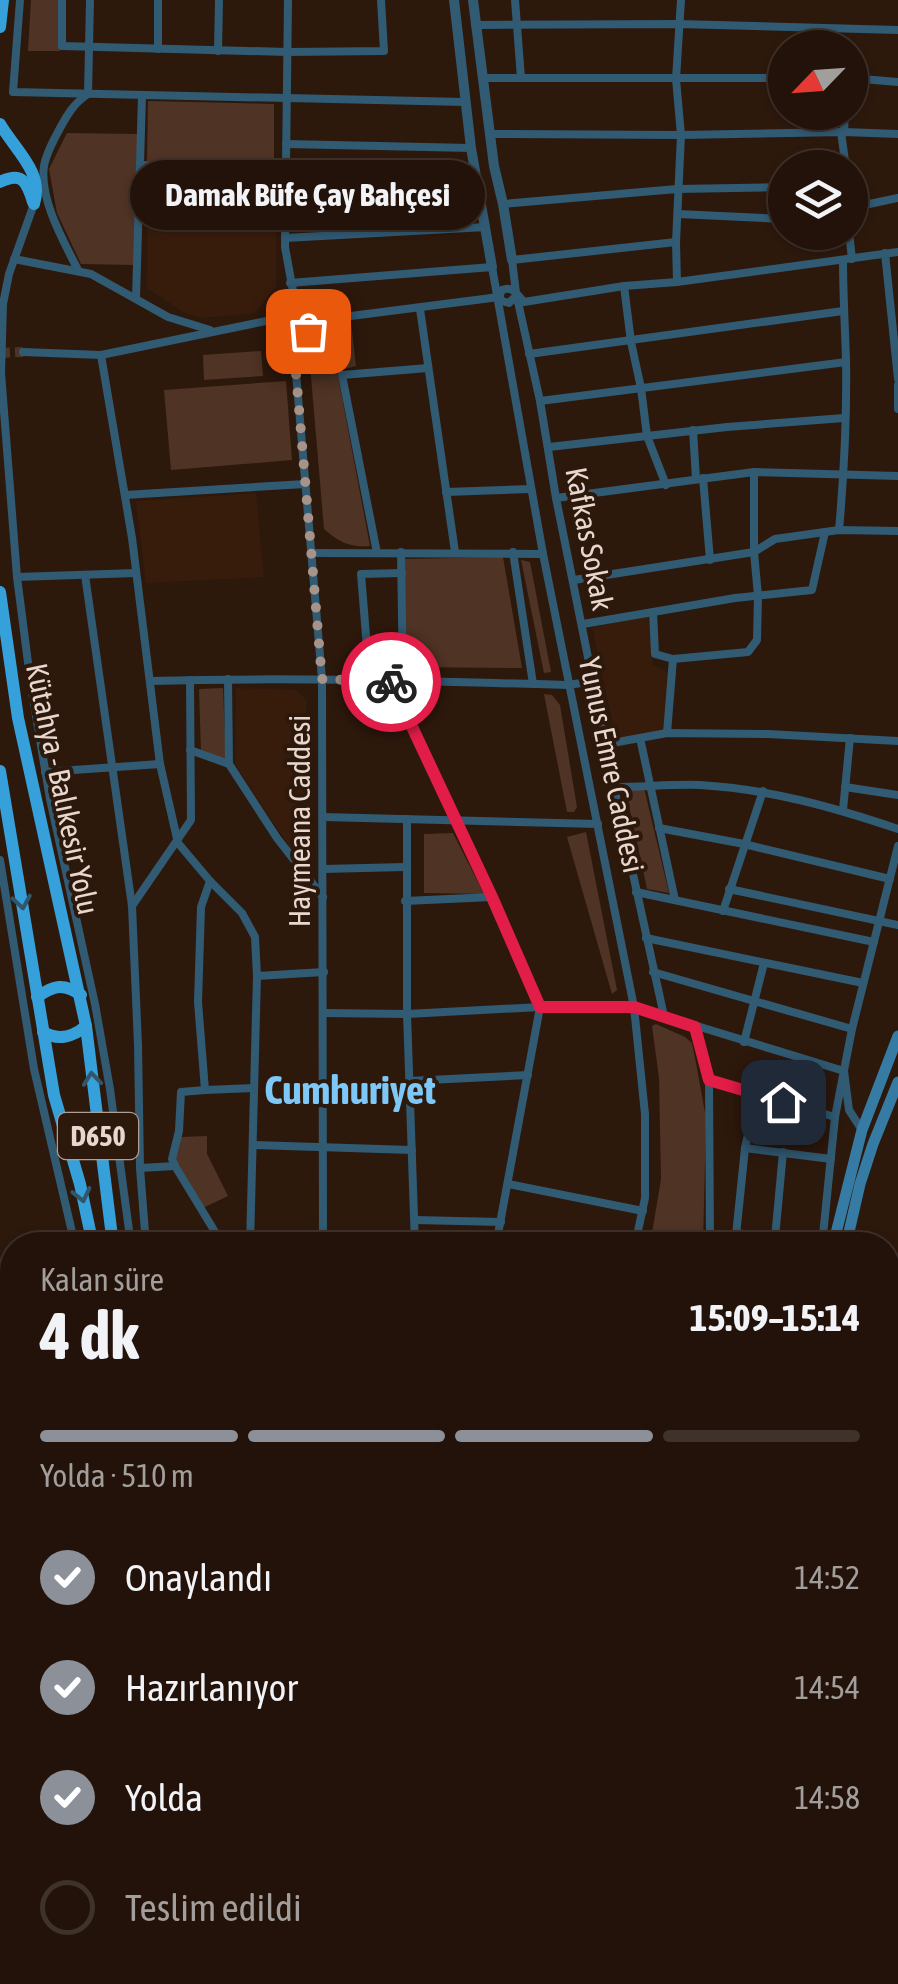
<!DOCTYPE html>
<html lang="tr">
<head>
<meta charset="utf-8">
<style>
  body { margin:0; font-family:"Asap Condensed",sans-serif; background:#2a1b12; color:#f1f3f6; height:100vh; display:flex; flex-direction:column; font-size:38px; white-space:nowrap }
  * { box-sizing:border-box; margin:0 }
  p { font-size:32px; color:#a29e9c }
  .icon { flex:none; width:55px; height:55px; fill:none; stroke:currentColor; stroke-width:2; stroke-linecap:round; stroke-linejoin:round }
  .map { position:relative; flex:1; overflow:hidden }
  .sheet { position:absolute; left:0px; top:1232px; width:900px; height:752px; display:flex; flex-direction:column; background:#221209; border-radius:40px 40px 0 0; box-shadow:0 2px 8px #0004,0 0 0 2px #3f322a }
  .sheet>* { flex:none }
  .needle { width:65px; rotate:245deg }
  .controls { position:absolute; left:768px; top:30px; display:grid; gap:20px }
  .controls a { display:grid; place-items:center; width:100px; height:100px; border-radius:50%; background:#221209; box-shadow:0 2px 8px #0004,0 0 0 2px #3f322a; font-size:50px }
  .pin { position:absolute; display:grid; place-items:center; width:85px; height:85px; color:#fff; margin:-42px; border-radius:20px; box-shadow:0 5px 15px #0006 }
  .courier { position:absolute; display:grid; place-items:center; width:100px; height:100px; margin:-50px; border:8px solid #e11d48; border-radius:50%; background:#fff; color:#222; box-shadow:0 2px 12px #0007 }
  .bubble { position:absolute; height:70px; border-radius:35px; background:#221209; box-shadow:0 2px 8px #0004,0 0 0 2px #3f322a; font-size:32px; font-weight:700; line-height:70px; text-align:center }
  .overview em { font-style:normal; font-weight:700 }
  .overview div { display:flex; flex-direction:column-reverse }
  .overview { display:flex; align-items:center; justify-content:space-between; height:170px; padding:0 40px }
  h1 { font-size:65px; font-weight:700; line-height:75px }
  .bar { display:grid; grid-template-columns:repeat(4,1fr); gap:15px 10px; align-content:center; height:120px; padding:0 40px }
  .bar i { height:12px; border-radius:8px; background:#3f322a }
  .bar .current { background:#8c9099 }
  .bar p { grid-column:span 4 }
  ol { padding:0 40px; list-style:none }
  li { display:flex; align-items:center; gap:30px; height:110px }
  li p { margin-inline-start:auto }
  li .icon { padding:10px; border-radius:50%; background:#8c9099; color:#fff; stroke-width:4 }
  li:last-child { color:#a29e9c }
  li i { width:55px; height:55px; border:5px solid #3f322a; border-radius:50% }
  .map>svg:first-child { display:block }
  .built { fill:#371c0c }
  .green { fill:#4f3324 }
  .lines { fill:none; stroke-linecap:round; stroke-linejoin:round }
  .tertiary-tunnel { stroke:#493529; stroke-width:10; stroke-dasharray:10 5; stroke-linecap:butt }
  .minor { stroke:#315a73; stroke-width:8 }
  .tertiary { stroke:#315a73; stroke-width:10 }
  .secondary { stroke:#367ba3; stroke-width:11 }
  .trunk { stroke:#36a0da; stroke-width:12 }
  .oneway { stroke:#315569 }
  .done { stroke:#a6948b; stroke-width:10; stroke-dasharray:0 18 }
  .route { stroke:#e11d48; stroke-width:12 }
  .labels { text-anchor:middle; stroke-width:8; stroke-linejoin:round; paint-order:stroke }
  .shield { fill:#2d180c; stroke:#af9e94; stroke-width:2.5 }
  .shield-label { font-size:28px; font-weight:bold; fill:#e7d7cf }
  .street-label { font-size:30px; fill:#e7d7cf; stroke:#2d180c }
  .district-label { font-size:40px; font-weight:bold; fill:#7dc8f7; stroke:#2d180c }
</style>
</head>
<body>
<div class="map">
<svg width="898" height="1984" viewBox="0 0 898 1984">
  <rect width="100%" height="100%" fill="#2d180c"/>
  <g class="built">
    <path d="M148 170 277 175 276 286 255 313 201 318 183 312 147 288Z"/>
    <path d="M256 493 264 577 146 583 136 501Z"/>
    <path d="M648 616 653 665 669 673 665 736 617 744 592 627Z"/>
    <path d="M236 688 296 690 306 700V756L311 855 296 857 235 764Z"/>
  </g>
  <g class="green">
    <path d="M31 0H61L60 51H28Z"/>
    <path d="M148 101 274 104V164L147 161Z"/>
    <path d="M67 133 139 134 134 265 81 264 57 213 49 169Z"/>
    <path d="M351 322 356 366 337 371 370 546C350 548 339 542 324 529L310 365 315 346 330 326Z"/>
    <path d="M261 351 263 376 204 380 203 355Z"/>
    <path d="M286 381 292 460 171 470 164 390Z"/>
    <path d="M503 557 522 668 405 667V559Z"/>
    <path d="M521 560 530 562 551 672 544 673Z"/>
    <path d="M223 688 226 761 201 753 199 689Z"/>
    <path d="M544 694 552 695 560 705 577 807 574 812H567Z"/>
    <path d="M625 788H644L669 893 647 889Z"/>
    <path d="M586 832 617 990 612 994 567 837Z"/>
    <path d="M453 833 484 894 424 893V834Z"/>
    <path d="M656 1024 685 1037 692 1043 696 1063 706 1118 703 1245H650L661 1179 659 1078 652 1026Z"/>
    <path d="M207 1136V1154L228 1196 203 1208 174 1160 180 1137Z"/>
  </g>
  <g class="lines">
    <path class="tertiary-tunnel" d="M0 353 23 352"/>
    <g class="minor">
      <path d="M20 0 13 92 465 102"/>
      <path d="M62 0V46L287 52 384 51 381 0"/>
      <path d="M288 0 285 247 295 302"/>
      <path d="M515 0 521 78"/>
      <path d="M475 25 678 24 898 30"/>
      <path d="M158 49V0"/>
      <path d="M218 51 219 0"/>
      <path d="M483 78H785"/>
      <path d="M850 78 898 82"/>
      <path d="M841 132 846 168"/>
      <path d="M844 132 845 112"/>
      <path d="M490 134 681 135 844 132 898 134"/>
      <path d="M286 144 471 148"/>
      <path d="M140 165 286 169"/>
      <path d="M285 191 480 190"/>
      <path d="M34 204 9 274 3 304 1 373 17 577 31 686 50 799 95 1004 110 1089 131 1245"/>
      <path d="M503 204 677 189 785 187"/>
      <path d="M850 208 898 198"/>
      <path d="M678 214 785 219"/>
      <path d="M849 232 852 259"/>
      <path d="M285 238 486 227"/>
      <path d="M676 242 512 260 516 293 540 401 556 498 614 787 664 1016 844 1071 849 1110 862 1130"/>
      <path d="M885 253 898 379"/>
      <path d="M14 259 91 274 168 317 210 330"/>
      <path d="M78 270C64 242 39 199 44 166 46 154 53 141 59 130 67 115 74 103 88 94L90 0"/>
      <path d="M677 282 676 242 681 135 676 79 681 0"/>
      <path d="M290 283 492 267 543 554 634 1007 645 1114V1198L635 1245"/>
      <path d="M624 286 631 342 641 388 647 436 666 485"/>
      <path d="M499 297 502 290C513 285 517 295 524 302L624 286 677 282 898 252"/>
      <path d="M136 298 142 96"/>
      <circle cx="294" cy="320" r="18"/>
      <path d="M420 309 455 552"/>
      <path d="M312 321 499 297 502 301 509 303 515 297"/>
      <path d="M293 338 322 679 323 1245"/>
      <path d="M23 352 101 355 276 319"/>
      <path d="M529 354 843 311"/>
      <path d="M101 355 132 538 160 764 178 843 210 881 242 913 255 937 257 976 250 1245"/>
      <path d="M898 385V409"/>
      <path d="M540 401 846 362"/>
      <path d="M693 430 696 479"/>
      <path d="M549 447 727 427 844 418"/>
      <path d="M703 478 710 560"/>
      <path d="M446 492 531 489"/>
      <path d="M125 495 305 484"/>
      <path d="M556 498 754 472 898 476"/>
      <path d="M839 530C844 474 847 417 846 360 845 327 843 294 843 260"/>
      <path d="M401 552 403 682"/>
      <path d="M513 552 533 684"/>
      <path d="M311 553 543 554"/>
      <path d="M377 553 342 375 428 368"/>
      <path d="M402 573 361 574 367 648H403"/>
      <path d="M85 575 132 906 138 1045 140 1168 146 1245"/>
      <path d="M17 577 136 573"/>
      <path d="M574 580 754 552 775 539 839 530 898 531"/>
      <path d="M653 612 655 654 673 659 667 733"/>
      <path d="M583 624 735 598 812 590 825 532"/>
      <path d="M673 659 748 652 757 640 758 596 754 552V472"/>
      <path d="M228 679 229 764 277 838 323 897"/>
      <path d="M150 681C289 677 429 681 568 685L594 681"/>
      <path d="M392 682 417 739 492 897 540 1007 496 1245"/>
      <path d="M640 738 675 900"/>
      <path d="M607 744 667 733 768 734 898 741"/>
      <path d="M190 750 229 764"/>
      <path d="M45 772 160 764"/>
      <path d="M614 787C643 787 672 784 700 785 769 789 833 807 898 829"/>
      <path d="M845 787 898 795"/>
      <path d="M843 810 850 738"/>
      <path d="M323 817 598 824"/>
      <path d="M407 819V1014L415 1245"/>
      <path d="M659 828 744 844 890 879"/>
      <path d="M0 860 34 1069 75 1245"/>
      <path d="M323 869 405 867"/>
      <path d="M729 889 898 925"/>
      <path d="M636 892 874 942"/>
      <path d="M405 901 492 897"/>
      <path d="M132 906 191 820 190 680"/>
      <path d="M723 911 763 791"/>
      <path d="M646 938 863 983"/>
      <path d="M653 972 852 1029"/>
      <path d="M257 976 324 972"/>
      <path d="M324 1013 407 1014 540 1007H634L663 1016"/>
      <path d="M695 1027 709 1080 710 1245"/>
      <path d="M744 1042 764 963"/>
      <path d="M709 1080 835 1117"/>
      <path d="M409 1081 528 1075"/>
      <path d="M205 1090 254 1088"/>
      <path d="M253 1145 412 1150"/>
      <path d="M745 1148 831 1159"/>
      <path d="M175 1166 172 1159 179 1131 181 1092 205 1090 198 1002 201 907 210 881"/>
      <path d="M175 1166 223 1245"/>
      <path d="M140 1168 175 1166"/>
      <path d="M508 1184 643 1211"/>
      <path d="M415 1220 501 1222"/>
      <path d="M736 1233 822 1244"/>
      <path d="M775 1238 783 1152"/>
      <path d="M735 1245 745 1148 757 1094"/>
      <path d="M822 1245 835 1117 852 1029 898 846"/>
      <path d="M898 1449V1471"/>
      <path d="M888 1558H898"/>
      <path d="M888 1691 898 1695"/>
      <path d="M888 1820 898 1821"/>
      <path d="M0 1926 12 1923"/>
      <path d="M65 1972 66 1984"/>
      <path d="M150 1972 175 1984"/>
      <path d="M604 1972 642 1984"/>
      <path d="M92 1984 94 1972"/>
      <path d="M212 1984 218 1972"/>
      <path d="M291 1984 295 1972"/>
      <path d="M372 1984 376 1972"/>
      <path d="M459 1984 463 1972"/>
      <path d="M663 1984 666 1972"/>
      <path d="M729 1984 731 1972"/>
      <path d="M806 1984 817 1972"/>
      <path d="M844 1984V1972"/>
    </g>
    <g class="tertiary">
      <path d="M454 0 471 148 492 267"/>
      <path d="M473 0 494 166 503 204 512 260"/>
    </g>
    <g class="secondary">
      <path d="M833 1245 862 1130 898 1036"/>
      <path d="M846 1245 860 1184 873 1144 898 1082"/>
      <path d="M755 1984 756 1972"/>
      <path d="M765 1984 766 1972"/>
    </g>
    <g class="trunk">
      <path d="M0 27 3 0"/>
      <path d="M0 124C15 150 44 172 34 204"/>
      <path d="M0 182C22 171 27 182 33 202"/>
      <path d="M0 592 18 718 86 1026 113 1245"/>
      <path d="M0 771 54 1095 80 1184 93 1245"/>
      <path d="M37 997C54 985 64 983 81 995"/>
      <path d="M43 1032C58 1041 73 1037 86 1026"/>
      <path d="M109 1984 111 1972"/>
      <path d="M126 1984 128 1972"/>
    </g>
  </g>
  <defs><path id="oneway-chevron" d="M-2-3.5L2.5 0L-2 3.5" fill="none" stroke-width="1.6" stroke-linecap="round" stroke-linejoin="round" transform="scale(2.5)"/></defs>
  <g class="oneway">
    <use href="#oneway-chevron" transform="translate(22 902) rotate(81)"/>
    <use href="#oneway-chevron" transform="translate(92 1079) rotate(-96)"/>
    <use href="#oneway-chevron" transform="translate(82 1195) rotate(77)"/>
  </g>
  <g class="lines">
    <path class="done" d="M308 331 299 338H293L322 679 391 682"/>
    <path class="route" d="M391 682 492 897 540 1007H634L695 1027 709 1080 783 1102"/>
  </g>
  <g class="labels">
    <rect class="shield" x="58" y="1113" width="80" height="46" rx="8"/>
    <g class="shield-label">
      <text x="98" y="1146">D650</text>
    </g>
    <g class="street-label">
      <text transform="translate(589 539) rotate(79)" y="10">Kafkas Sokak</text>
      <text transform="translate(611 765) rotate(78)" y="10">Yunus Emre Caddesi</text>
      <text transform="translate(62 789) rotate(78)" y="10">Kütahya - Balıkesir Yolu</text>
      <text transform="translate(300 821) rotate(-90)" y="10">Haymeana Caddesi</text>
    </g>
    <g class="district-label">
      <text x="350" y="1104">Cumhuriyet</text>
    </g>
  </g>
</svg>
<div class="controls">
<a><svg class="needle" viewBox="-14 -14 28 28"><path d="M0-13l5 13h-10z" fill="#e53935"/><path d="M0 13l5-13h-10z" fill="#a29e9c"/></svg></a>
<a><svg class="icon" aria-label="layers" viewBox="0 0 24 24"><path d="M12 4l9 5-9 5-9-5zM3 14l9 5 9-5"/></svg></a>
</div>
<div class="pin" style="left:308px;top:331px;background:#ea580c"><svg class="icon" aria-label="bag" viewBox="0 0 24 24"><path d="M5 8h14l-1 12H6zM9 8a3 3 0 0 1 6 0"/></svg></div>
<div class="pin" style="left:783px;top:1102px;background:#1f2937"><svg class="icon" aria-label="home" viewBox="0 0 24 24"><path d="M3 11l9-7 9 7M6 9v11h12V9"/></svg></div>
<div class="courier" style="left:391px;top:682px"><svg class="icon" aria-label="bike" viewBox="0 0 24 24"><circle cx="6" cy="16" r="4"/><circle cx="18" cy="16" r="4"/><path d="M6 16l4-8h5l3 8M10 8l3 8H6M13 5h3"/></svg></div>
<div class="bubble" style="left:130px;top:160px;width:355px">Damak Büfe Çay Bahçesi</div>
<section class="sheet">
<div class="overview"><div><h1>4 dk</h1><p>Kalan süre</p></div><em>15:09–15:14</em></div>
<div class="bar"><i class="current"></i><i class="current"></i><i class="current"></i><i></i><p>Yolda · 510 m</p></div>
<ol>
<li><svg class="icon" aria-label="check" viewBox="0 0 24 24"><path d="M5 12l5 5 9-10"/></svg>Onaylandı<p>14:52</p></li>
<li><svg class="icon" aria-label="check" viewBox="0 0 24 24"><path d="M5 12l5 5 9-10"/></svg>Hazırlanıyor<p>14:54</p></li>
<li><svg class="icon" aria-label="check" viewBox="0 0 24 24"><path d="M5 12l5 5 9-10"/></svg>Yolda<p>14:58</p></li>
<li><i></i>Teslim edildi</li>
</ol>
</section>
</div>
</body>
</html>
